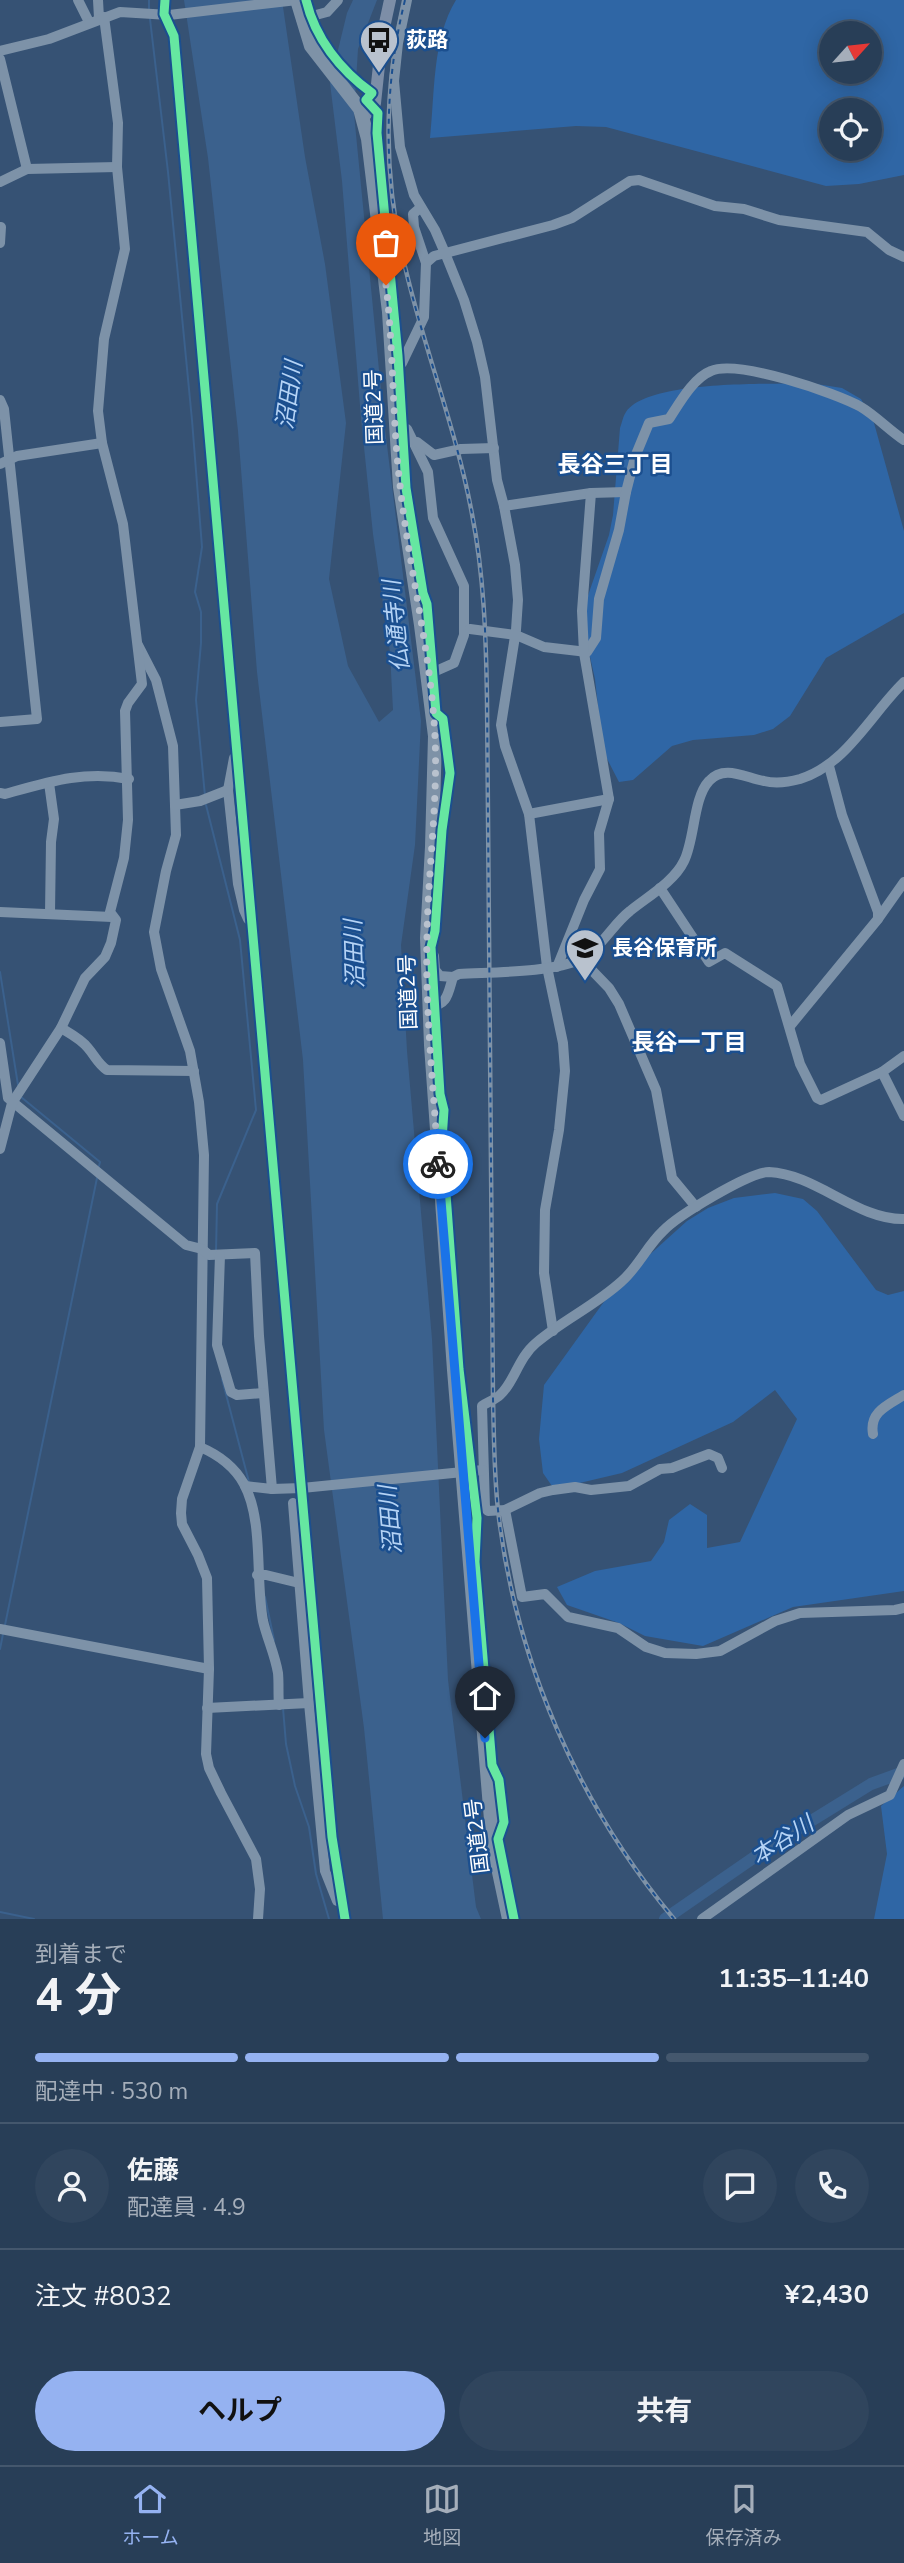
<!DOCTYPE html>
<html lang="ja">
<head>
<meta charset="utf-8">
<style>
  body { margin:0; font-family:"Nunito Sans","Noto Sans JP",sans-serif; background:#30455d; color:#f1f3f6; height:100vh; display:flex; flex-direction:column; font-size:26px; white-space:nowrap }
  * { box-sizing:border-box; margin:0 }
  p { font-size:23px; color:#a5aeba }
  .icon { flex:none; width:38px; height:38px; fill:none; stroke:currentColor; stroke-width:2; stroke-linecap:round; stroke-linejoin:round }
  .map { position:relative; height:1919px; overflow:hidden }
  .panel { display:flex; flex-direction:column; background:#283e57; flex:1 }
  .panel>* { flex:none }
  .needle { width:46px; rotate:63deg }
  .buttons { position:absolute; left:819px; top:21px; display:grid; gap:14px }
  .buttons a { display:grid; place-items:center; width:63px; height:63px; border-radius:50%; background:#283e57; box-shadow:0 4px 18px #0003,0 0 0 2px #44576d; font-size:35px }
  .pin { position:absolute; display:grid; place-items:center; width:60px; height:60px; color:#fff; margin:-72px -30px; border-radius:50% 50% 50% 0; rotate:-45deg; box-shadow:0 0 7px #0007 }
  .pin .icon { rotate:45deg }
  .courier { position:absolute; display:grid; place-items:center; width:70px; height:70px; margin:-35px; border:5px solid #1a73e8; border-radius:50%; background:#fff; color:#222; box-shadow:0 2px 9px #0007 }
  .head em { font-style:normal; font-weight:700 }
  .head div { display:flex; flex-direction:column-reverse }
  .head { display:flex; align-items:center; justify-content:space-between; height:119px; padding:0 35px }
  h1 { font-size:46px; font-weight:700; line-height:52px }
  .bar { display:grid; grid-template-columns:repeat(4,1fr); gap:10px 7px; align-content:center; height:84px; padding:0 35px }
  .bar i { height:9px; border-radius:5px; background:#44576d }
  .bar .selected { background:#95b2f1 }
  .bar p { grid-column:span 4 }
  .line { display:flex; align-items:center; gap:18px; padding:0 35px; border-top:2px solid #44576d }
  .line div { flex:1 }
  .round { display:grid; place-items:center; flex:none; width:74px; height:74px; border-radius:37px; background:#30455d }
  .cta { display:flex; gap:14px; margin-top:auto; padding:14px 35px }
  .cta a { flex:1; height:80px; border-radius:42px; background:#95b2f1; color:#111; font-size:28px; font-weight:700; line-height:80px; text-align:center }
  .cta a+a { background:#30455d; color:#f1f3f6 }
  .menu { display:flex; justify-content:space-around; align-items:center; height:98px; border-top:2px solid #44576d; background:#283e57; font-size:19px; color:#a5aeba }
  .menu a { display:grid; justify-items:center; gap:4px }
  .menu .selected { color:#95b2f1 }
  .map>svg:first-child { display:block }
  .green { fill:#2f66a5; fill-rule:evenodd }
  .water { fill:#3b618d }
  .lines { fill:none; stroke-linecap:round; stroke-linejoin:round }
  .stream { stroke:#3b618d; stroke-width:2 }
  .river { stroke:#3b618d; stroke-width:12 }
  .minor { stroke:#7d92a8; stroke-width:10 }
  .major { stroke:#7d8ea7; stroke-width:12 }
  .highway { stroke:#7e92a7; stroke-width:14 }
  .rail-casing { stroke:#7e92a7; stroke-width:4.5 }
  .rail { stroke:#1b4f8f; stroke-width:2; stroke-dasharray:5; stroke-linecap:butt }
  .cycleway-casing { stroke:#1b4f8f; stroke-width:13 }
  .cycleway { stroke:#66e7a1; stroke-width:9 }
  .done { stroke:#b9c2ce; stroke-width:7; stroke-dasharray:0 12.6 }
  .route { stroke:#1a73e8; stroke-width:9 }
  .labels { text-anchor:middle; stroke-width:5; stroke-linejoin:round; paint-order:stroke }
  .poi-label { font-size:21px; font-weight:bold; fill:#fff; stroke:#1b4f8f; text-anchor:start }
  .street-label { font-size:21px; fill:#fff; stroke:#1b4f8f }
  .water-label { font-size:23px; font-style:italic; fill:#b5d3f5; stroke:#1b4f8f }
  .neighbourhood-label { font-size:23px; font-weight:bold; fill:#fff; stroke:#1b4f8f }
</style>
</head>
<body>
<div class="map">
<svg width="904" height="1919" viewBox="0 0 904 1919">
  <rect width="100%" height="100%" fill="#365274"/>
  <g class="green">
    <path d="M456 0H904V175L859 184 826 186 606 127 576 126 430 138C435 94 432 39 456 0ZM870 33V72H831V33ZM870 110V149H831V110Z"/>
    <path d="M810 383 842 388 861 399 874 423 904 531V613L826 658 790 716 773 729 754 735 693 740 672 746 633 780 619 782 603 751 595 679 584 630 585 604 609 535 613 515 620 428C622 423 623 416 626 412 649 379 771 385 810 383Z"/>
    <path d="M775 1193 803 1199 817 1211 876 1290 888 1295 904 1291V1591L793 1607 703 1646 645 1636 619 1623 567 1605 557 1587 595 1571 651 1561 664 1542 669 1520 690 1504 707 1515V1548L740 1542 797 1419 775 1390 733 1422 622 1473 554 1489 543 1473 539 1439 544 1385 616 1285 687 1221 708 1208 734 1198Z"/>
    <path d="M904 1786V1919H874L887 1854 881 1806Z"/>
  </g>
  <path class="water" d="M184 0H282L305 157 325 264 346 423 329 579 348 666 379 722 393 710 390 652 373 534 361 418 342 181 330 83 347 13 353 0H377L358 49 354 114 384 421 421 721 415 845 401 945 407 1051 432 1339 448 1680 476 1907 481 1919H383L364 1728 324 1430 303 1060 257 672 238 431 208 158Z"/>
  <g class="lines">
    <g class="stream">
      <path d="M149 0V9"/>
      <path d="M150 19 168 172 192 420 202 547 195 592 201 612V643L196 700 205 796"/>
      <path d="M206 805 240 940 256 1110 217 1204 216 1252"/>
      <path d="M0 972 18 1085"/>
      <path d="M21 1097 100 1162 99 1166"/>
      <path d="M222 1379 249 1482"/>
      <path d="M265 1597 274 1640"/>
      <path d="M5 1625 97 1178"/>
      <path d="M0 1649 3 1634"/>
      <path d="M283 1708 286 1744 295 1786 309 1827 316 1874 329 1919"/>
      <path d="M0 1912 34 1919"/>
    </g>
    <path class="river" d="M665 1919 769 1847 871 1784 904 1772"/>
    <g class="minor">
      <path d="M78 0 89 22"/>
      <path d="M98 0 99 18"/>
      <path d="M165 0 164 14 174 36 332 1837 345 1919"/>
      <path d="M407 0 398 43 394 81 400 147 414 195 435 230 445 253 464 300 477 342 485 377 497 480 504 506 515 565 518 600 516 630 501 725 505 746 529 814 547 967 563 1043 565 1071 559 1130 545 1210 544 1273 553 1331"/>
      <path d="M301 19 327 12 338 0"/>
      <path d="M0 51 49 39 120 12 169 15 297 0"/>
      <path d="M0 59 27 169"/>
      <path d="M0 182 27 169 117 167"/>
      <path d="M420 208 413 214 414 227 426 263"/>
      <path d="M0 243 1 227"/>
      <path d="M394 366 402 363 424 317 426 263 434 256 553 225 572 218 630 181 639 180 715 206 744 209 779 220 867 232 889 250 904 257"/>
      <path d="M0 400 4 409 37 719 0 722"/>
      <path d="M395 429H407L428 472 433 518 464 586V635L454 663 427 675"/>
      <path d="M417 442 434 455 461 449 494 448"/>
      <path d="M0 464 17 456 102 443"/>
      <path d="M504 506 591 493 626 492"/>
      <path d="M470 629 516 635 544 647 587 652 596 638 599 599 619 530 626 492 635 457 649 423 669 419C679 404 693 378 711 371 737 359 836 393 861 407 876 416 889 430 904 440"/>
      <path d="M138 645 156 680 173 746 176 835 166 871 154 932 161 969 190 1051 199 1102 204 1155 200 1447 182 1499 181 1513 182 1524 198 1555 207 1578 209 1669 206 1754 209 1768 221 1793 256 1859 260 1889 258 1919"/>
      <path d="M234 758 228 790 238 884 244 910 248 919 252 918"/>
      <path d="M49 783 54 819 51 842 50 913"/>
      <path d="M0 793 5 794C48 782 85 770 129 779"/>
      <path d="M175 805 200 801 228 790"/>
      <path d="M529 814 609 799"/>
      <path d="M660 888 709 962 725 953 777 986 800 1064 817 1098 821 1100 882 1072 904 1056"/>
      <path d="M0 912 112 917"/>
      <path d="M878 919 904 882"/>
      <path d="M434 956 435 970 440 976 453 977"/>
      <path d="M581 959 609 988 619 1004 656 1090 672 1178 696 1207"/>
      <path d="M557 967 584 900 600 869 599 833 609 799 584 653 582 611 591 493"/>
      <path d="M430 1006C448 1005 448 993 453 977L459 974C491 972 553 973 580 959 601 949 612 925 630 911 647 897 674 882 684 861 695 839 693 798 709 781 724 764 746 778 764 781 776 784 789 782 800 779 846 765 871 714 904 682"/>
      <path d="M790 1026 878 919V912L842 815 829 766"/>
      <path d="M61 1028C71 1034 81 1039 88 1048 95 1056 98 1064 107 1070L194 1071"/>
      <path d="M0 1043 8 1098 186 1245 202 1249 209 1255 255 1253 259 1336 272 1489"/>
      <path d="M882 1072 904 1116"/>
      <path d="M0 1149 12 1103 61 1028 85 978 105 957 111 943 116 920 110 912 124 858 128 820 125 711 128 703 142 684 123 524 102 443 98 411 104 339 125 249 117 167 118 123 104 17"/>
      <path d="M220 1255 217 1345 231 1392 237 1395 263 1393"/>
      <path d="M873 1434C869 1412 888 1405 904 1395"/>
      <path d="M200 1447C219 1455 234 1466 244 1484 264 1521 255 1579 263 1621 267 1638 275 1655 278 1673 279 1683 278 1694 279 1705"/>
      <path d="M722 1468 718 1458 709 1454 672 1468 660 1469 629 1486 591 1490 575 1487 553 1490 540 1493 505 1510 488 1511 485 1508 482 1406C487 1402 495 1400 500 1395 514 1383 518 1358 536 1343 563 1320 596 1305 622 1281 638 1267 647 1246 663 1231 677 1216 749 1172 769 1172 816 1174 857 1220 904 1219"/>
      <path d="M245 1486 272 1489 302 1488 483 1470"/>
      <path d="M293 1503 309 1703 325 1871 337 1901"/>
      <path d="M505 1510 522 1597 545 1594 568 1617 618 1628 646 1647 665 1653 696 1654 720 1651 775 1621 800 1613 895 1610 904 1608"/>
      <path d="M257 1575H266L299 1583"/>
      <path d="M0 1629 209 1669"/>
      <path d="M207 1708 309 1703"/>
      <path d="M702 1919 848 1815 890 1795 904 1764"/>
    </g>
    <path class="major" d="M363 118 375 103 382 37 390 0"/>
    <path class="highway" d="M297 0 311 46 360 109 368 139 389 312 400 487 421 625 435 736 432 847 427 938 431 1045 454 1370 493 1844 509 1919"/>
    <g class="rail-casing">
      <path id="rail" d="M405 0C384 85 383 172 403 258 422 344 456 427 472 514 484 575 486 637 487 699L493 1399C494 1436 494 1473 498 1510 515 1660 578 1804 674 1919"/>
    </g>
    <use href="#rail" class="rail"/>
    <g class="cycleway-casing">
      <g id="cycleway">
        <path d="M165 0 164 14 174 36 332 1837 345 1919"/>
        <path d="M306 0C315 38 340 70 372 93L366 100 378 113 377 133 398 356 406 488 423 593 427 604 436 713 443 719 450 773 442 830 435 931 431 947 440 1094 444 1110 442 1140 459 1369 477 1518 475 1562 492 1765 499 1780 504 1822 498 1839 514 1919"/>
      </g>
    </g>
    <use href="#cycleway" class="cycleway"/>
  </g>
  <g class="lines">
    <path class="done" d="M386 285C394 352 392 419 400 485 409 569 431 652 435 737 438 803 428 870 427 937 425 1012 434 1089 438 1164"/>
    <path class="route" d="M438 1164 485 1738"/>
  </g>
  <defs>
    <g id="bus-pin" transform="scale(2.0125)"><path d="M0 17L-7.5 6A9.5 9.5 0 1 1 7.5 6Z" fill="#b9c2ce" stroke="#1b4f8f"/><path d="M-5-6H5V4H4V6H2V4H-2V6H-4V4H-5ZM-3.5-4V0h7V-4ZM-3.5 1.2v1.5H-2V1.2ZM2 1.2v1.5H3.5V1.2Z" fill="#111"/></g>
    <g id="school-pin" transform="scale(2.0125)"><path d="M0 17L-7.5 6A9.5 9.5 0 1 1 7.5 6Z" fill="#b9c2ce" stroke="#1b4f8f"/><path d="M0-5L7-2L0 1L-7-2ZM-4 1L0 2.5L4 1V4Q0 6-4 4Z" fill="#111"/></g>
  </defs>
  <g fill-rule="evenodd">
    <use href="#bus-pin" x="379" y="40"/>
    <use href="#school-pin" x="585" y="948"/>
  </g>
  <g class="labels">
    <g class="poi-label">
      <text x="406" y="47">荻路</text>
      <text x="612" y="955">長谷保育所</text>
    </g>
    <g class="street-label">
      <text transform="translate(374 407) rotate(-92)" y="7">国道2号</text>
      <text transform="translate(408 992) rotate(-92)" y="7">国道2号</text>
      <text transform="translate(477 1836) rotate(-97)" y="7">国道2号</text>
    </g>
    <g class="water-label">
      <text transform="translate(289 395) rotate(-82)" y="8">沼田川</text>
      <text transform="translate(396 626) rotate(-96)" y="8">仏通寺川</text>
      <text transform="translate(354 954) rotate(-92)" y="8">沼田川</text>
      <text transform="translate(390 1520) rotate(-95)" y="8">沼田川</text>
      <text transform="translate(782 1840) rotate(-33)" y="8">本谷川</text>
    </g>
    <g class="neighbourhood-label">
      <text x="615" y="472">長谷三丁目</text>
      <text x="689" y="1050">長谷一丁目</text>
    </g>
  </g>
</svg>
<div class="buttons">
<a><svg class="needle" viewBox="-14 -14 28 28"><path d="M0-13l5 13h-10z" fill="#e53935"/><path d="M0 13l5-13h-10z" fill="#a5aeba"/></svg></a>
<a><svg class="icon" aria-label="locate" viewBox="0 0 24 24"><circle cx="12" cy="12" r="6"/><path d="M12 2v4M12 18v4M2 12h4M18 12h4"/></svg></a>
</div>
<div class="pin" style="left:386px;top:285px;background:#ea580c"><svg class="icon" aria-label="bag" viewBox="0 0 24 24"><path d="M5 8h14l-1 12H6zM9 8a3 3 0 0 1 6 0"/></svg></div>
<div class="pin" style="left:485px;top:1738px;background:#1f2937"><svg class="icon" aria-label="home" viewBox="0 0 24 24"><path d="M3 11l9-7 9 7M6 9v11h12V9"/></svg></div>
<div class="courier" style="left:438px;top:1164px"><svg class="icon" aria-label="bike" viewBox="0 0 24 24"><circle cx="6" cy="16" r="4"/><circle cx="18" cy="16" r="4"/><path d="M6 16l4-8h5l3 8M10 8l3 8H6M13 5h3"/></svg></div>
</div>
<section class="panel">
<div class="head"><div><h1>4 分</h1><p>到着まで</p></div><em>11:35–11:40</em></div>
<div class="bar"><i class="selected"></i><i class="selected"></i><i class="selected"></i><i></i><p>配達中 · 530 m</p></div>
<div class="line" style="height:126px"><a class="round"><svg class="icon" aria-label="person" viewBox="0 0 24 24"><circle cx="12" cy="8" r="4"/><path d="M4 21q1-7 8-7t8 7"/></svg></a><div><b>佐藤</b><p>配達員 · 4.9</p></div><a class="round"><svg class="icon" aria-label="chat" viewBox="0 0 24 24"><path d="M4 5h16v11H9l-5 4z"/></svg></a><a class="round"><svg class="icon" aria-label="phone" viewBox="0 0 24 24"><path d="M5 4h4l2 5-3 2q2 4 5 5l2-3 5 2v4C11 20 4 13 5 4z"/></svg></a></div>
<div class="line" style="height:91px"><div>注文 #8032</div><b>¥2,430</b></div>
<div class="cta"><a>ヘルプ</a><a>共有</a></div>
</section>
<nav class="menu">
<a class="selected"><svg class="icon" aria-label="home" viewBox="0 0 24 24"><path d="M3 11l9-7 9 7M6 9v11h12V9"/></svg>ホーム</a>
<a><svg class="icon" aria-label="map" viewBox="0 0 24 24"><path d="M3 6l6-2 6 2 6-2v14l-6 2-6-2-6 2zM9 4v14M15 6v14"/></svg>地図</a>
<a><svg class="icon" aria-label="saved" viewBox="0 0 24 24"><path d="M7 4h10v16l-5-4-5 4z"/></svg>保存済み</a>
</nav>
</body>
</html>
